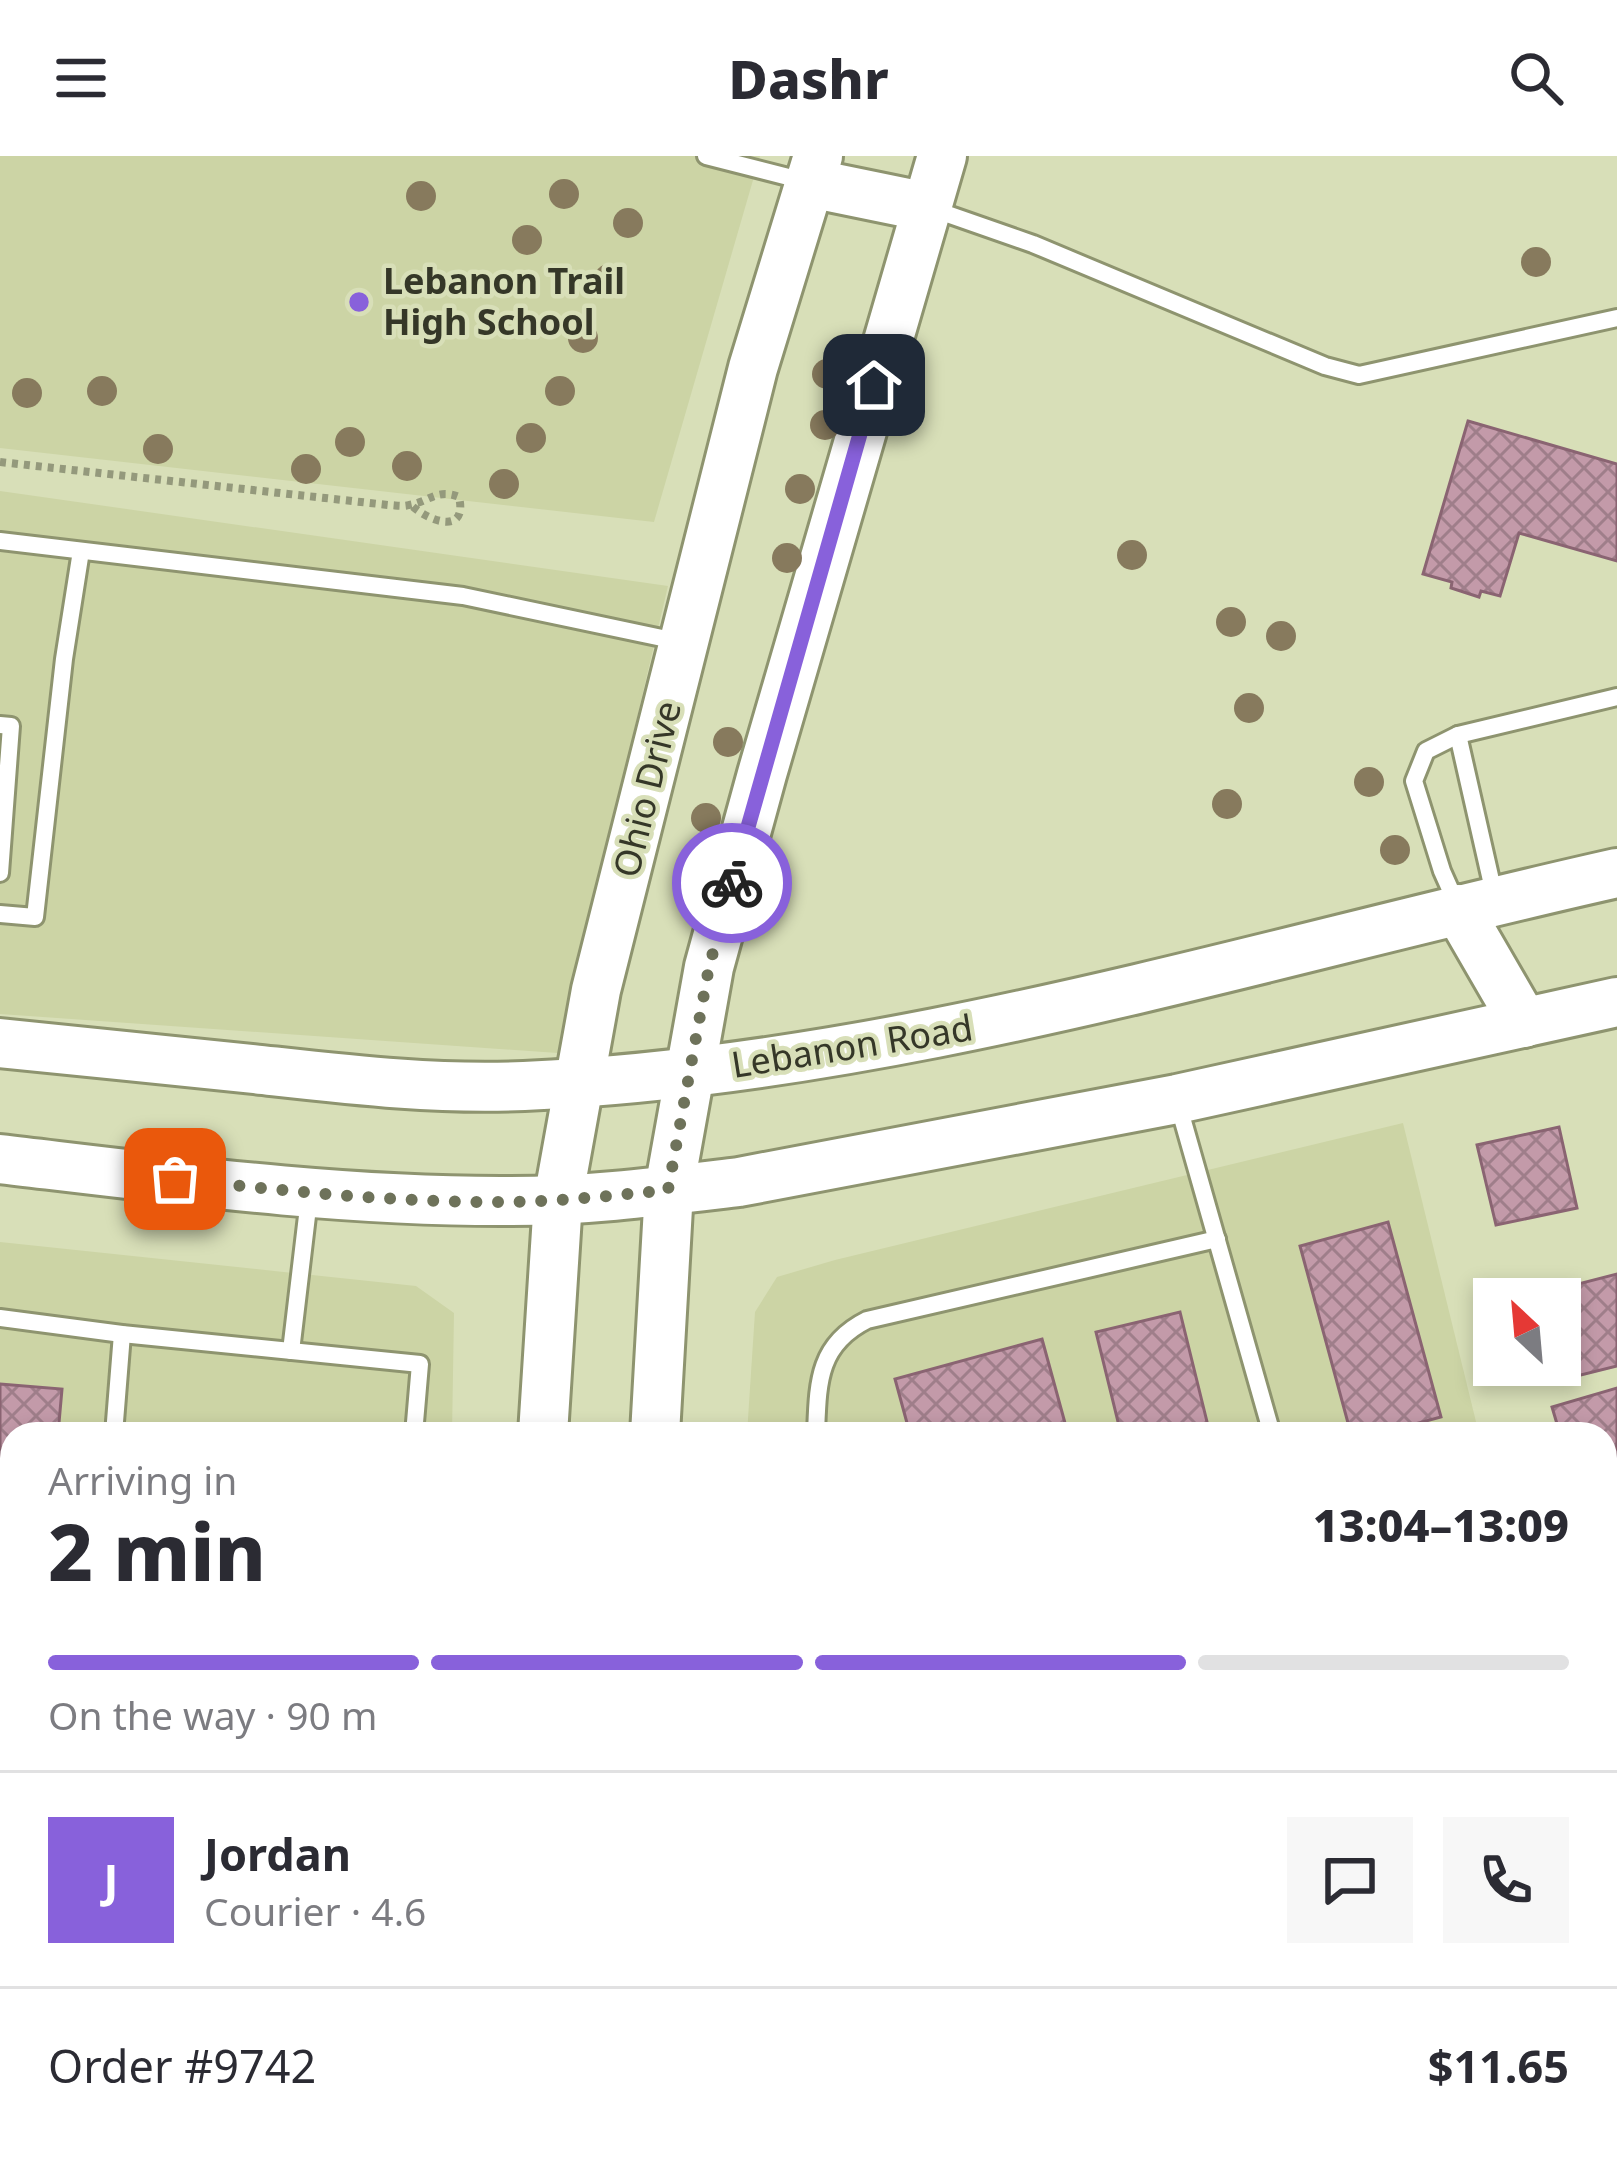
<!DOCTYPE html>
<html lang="en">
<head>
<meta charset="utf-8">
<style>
  body { margin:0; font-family:"Noto Sans",sans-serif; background:#f7f7f7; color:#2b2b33; height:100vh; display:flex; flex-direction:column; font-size:45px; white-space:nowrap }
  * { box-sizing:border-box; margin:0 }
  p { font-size:39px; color:#7c7c81 }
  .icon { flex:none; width:66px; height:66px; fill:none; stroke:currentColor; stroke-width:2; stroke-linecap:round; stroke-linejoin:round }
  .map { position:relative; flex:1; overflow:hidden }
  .sheet { position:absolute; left:0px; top:1266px; width:1617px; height:747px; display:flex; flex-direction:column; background:#fff; border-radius:36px 36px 0 0; box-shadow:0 6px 18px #0003 }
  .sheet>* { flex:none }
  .needle { width:78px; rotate:334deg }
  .fabs { position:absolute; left:1473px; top:1122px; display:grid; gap:24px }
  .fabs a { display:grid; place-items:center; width:108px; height:108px; border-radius:0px; background:#fff; box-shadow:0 6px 18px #0003; font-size:60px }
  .pin { position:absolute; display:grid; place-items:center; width:102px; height:102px; color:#fff; margin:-51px; border-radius:24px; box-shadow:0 6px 18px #0006 }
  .courier { position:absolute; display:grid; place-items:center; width:120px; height:120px; margin:-60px; border:9px solid #8861db; border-radius:50%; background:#fff; color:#222; box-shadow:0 3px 15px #0007 }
  .head em { font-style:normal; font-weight:800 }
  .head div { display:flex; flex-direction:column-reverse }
  .head { display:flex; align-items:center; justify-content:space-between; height:204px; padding:0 48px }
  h1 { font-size:78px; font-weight:800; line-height:90px }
  .bar { display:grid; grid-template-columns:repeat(4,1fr); gap:18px 12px; align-content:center; height:144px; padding:0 48px }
  .bar i { height:15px; border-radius:9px; background:#e1e1e2 }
  .bar .selected { background:#8861db }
  .bar p { grid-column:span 4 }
  .line { display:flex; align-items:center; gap:30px; padding:0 48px; border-top:3px solid #e1e1e2 }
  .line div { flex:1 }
  .round { display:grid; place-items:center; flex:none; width:126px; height:126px; border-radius:0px; background:#f7f7f7 }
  header { display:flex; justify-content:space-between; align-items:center; height:156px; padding:0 48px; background:#fff; font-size:54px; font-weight:800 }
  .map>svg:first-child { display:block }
  .built { fill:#ccd4a5 }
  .building { fill:url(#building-cross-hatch); stroke:#8a6472; stroke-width:3 }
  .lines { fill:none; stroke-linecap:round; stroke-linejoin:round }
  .lane-casing { stroke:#8e946f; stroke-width:22 }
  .street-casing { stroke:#8e946f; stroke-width:39 }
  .secondary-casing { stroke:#8e946f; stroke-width:54 }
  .path { stroke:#94997c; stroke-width:8; stroke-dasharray:6 6; stroke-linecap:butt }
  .lane { stroke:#fff; stroke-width:16 }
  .street { stroke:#fff; stroke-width:33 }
  .secondary { stroke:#fff; stroke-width:48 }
  .tree { fill:#877a5d }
  .done { stroke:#6e725a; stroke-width:12; stroke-dasharray:0 21.6 }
  .route { stroke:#8861db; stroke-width:15 }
  .poi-dot { fill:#8861db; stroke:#d8dfb8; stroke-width:4.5 }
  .labels { text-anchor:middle; stroke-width:9; stroke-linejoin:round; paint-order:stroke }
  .poi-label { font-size:36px; font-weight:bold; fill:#353728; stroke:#d8dfb8; text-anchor:start }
  .street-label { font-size:36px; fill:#353728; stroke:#d8dfb8 }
</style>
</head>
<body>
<header><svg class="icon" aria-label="menu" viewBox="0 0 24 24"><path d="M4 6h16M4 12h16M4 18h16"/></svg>Dashr<svg class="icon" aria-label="search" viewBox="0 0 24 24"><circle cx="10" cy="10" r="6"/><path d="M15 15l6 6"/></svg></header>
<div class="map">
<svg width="1617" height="2012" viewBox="0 0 1617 2012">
  <defs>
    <pattern id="building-cross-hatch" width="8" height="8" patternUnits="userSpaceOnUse" patternTransform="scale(3)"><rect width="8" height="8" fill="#c39aa9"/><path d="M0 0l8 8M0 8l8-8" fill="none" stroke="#9f7e8a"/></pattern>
  </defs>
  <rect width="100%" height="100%" fill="#d8dfb8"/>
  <g class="built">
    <path d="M0 0H760L654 366 0 292Z"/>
    <path d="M0 335 668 430 558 897 0 858Z"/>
    <path d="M1403 967 1479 1278H747L755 1156 777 1121 835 1104Z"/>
    <path d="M0 1086 416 1130 454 1157 452 1278H12V2001H453V2012H0Z"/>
  </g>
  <g class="building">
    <path d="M1468 265 1617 308V405L1519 377 1500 440 1481 435 1479 441 1451 432 1452 426 1423 418Z"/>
    <path d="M1559 971 1577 1052 1496 1069 1477 989Z"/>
    <path d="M1388 1066 1441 1261 1378 1278H1351L1300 1090Z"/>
    <path d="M1617 1118V1210L1561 1224 1557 1209H1560V1143H1540L1539 1138Z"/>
    <path d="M1180 1156 1210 1278H1121L1096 1176Z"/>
    <path d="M1042 1183 1065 1267 1026 1278H910L895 1223Z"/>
    <path d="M0 1228 62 1233 58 1278H12V1386L0 1385Z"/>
    <path d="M1617 1232V1325L1605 1329V1278H1560L1552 1251Z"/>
    <path d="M154 1269 245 1277 244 1278H154Z"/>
    <path d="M1617 1360V1453L1607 1456 1605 1363Z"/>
    <path d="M802 2001H835L890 2011 800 2012Z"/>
  </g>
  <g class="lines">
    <g class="lane-casing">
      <g id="lane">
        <path d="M706 0 804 25"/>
        <path d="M930 52 1033 88 1325 210 1359 219 1617 162"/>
        <path d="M0 385 463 440 681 486"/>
        <path d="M0 569 11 570 0 717"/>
        <path d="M1458 579 1495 742"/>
        <path d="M1458 751 1442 715 1414 625 1426 595 1458 579 1617 541"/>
        <path d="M0 758 35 761 64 503 81 395"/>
        <path d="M1177 944 1272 1278"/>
        <path d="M0 1162 122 1178 420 1208 414 1278"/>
        <path d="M291 1195 309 1043"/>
        <path d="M114 1278 122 1178"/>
        <path d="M816 1278C818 1228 817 1189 867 1164L1217 1083"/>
        <path d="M0 1520 12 1521"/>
        <path d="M0 1840 12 1834"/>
        <path d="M0 1856 12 1882"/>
        <path d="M73 2001 87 2011 116 2012 151 2006 287 2001"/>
      </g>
    </g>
    <g class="street-casing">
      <path id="street" d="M1613 2012 1607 1566 1611 1532 1617 1530"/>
    </g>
    <g class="secondary-casing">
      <g id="secondary">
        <path d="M810 27 927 51"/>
        <path d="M1458 753 1524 867"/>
        <path d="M0 887C84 896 169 904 253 913 344 923 432 934 524 930 896 913 1255 798 1617 717"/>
        <path d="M0 1003C170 1023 340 1046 511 1045 587 1045 663 1035 739 1026L1177 943 1617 846"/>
        <path d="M543 1278 558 1044 596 834 753 212 818 0"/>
        <path d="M655 1278 669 1034 709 811 762 618 942 0"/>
        <path d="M531 2001 532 2012"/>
        <path d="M645 2001V2012"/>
      </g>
    </g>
    <path class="path" d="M0 306 388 349C395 349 402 351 409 349 429 346 437 332 459 341 468 380 428 365 411 349"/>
    <use href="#lane" class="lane"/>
    <use href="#street" class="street"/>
    <use href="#secondary" class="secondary"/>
  </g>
  <g class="tree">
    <circle cx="564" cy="38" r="15"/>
    <circle cx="421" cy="40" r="15"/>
    <circle cx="628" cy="67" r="15"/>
    <circle cx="527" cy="84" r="15"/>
    <circle cx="1536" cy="106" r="15"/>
    <circle cx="609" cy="123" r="15"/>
    <circle cx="583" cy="182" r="15"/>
    <circle cx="827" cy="218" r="15"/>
    <circle cx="102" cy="235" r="15"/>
    <circle cx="560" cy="235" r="15"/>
    <circle cx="27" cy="237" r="15"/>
    <circle cx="825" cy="269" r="15"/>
    <circle cx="531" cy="282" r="15"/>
    <circle cx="350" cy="286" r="15"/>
    <circle cx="158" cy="293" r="15"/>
    <circle cx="407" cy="310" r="15"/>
    <circle cx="306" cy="313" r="15"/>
    <circle cx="504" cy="328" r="15"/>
    <circle cx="800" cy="333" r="15"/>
    <circle cx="1132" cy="399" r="15"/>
    <circle cx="787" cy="402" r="15"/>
    <circle cx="1231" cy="466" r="15"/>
    <circle cx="1281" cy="480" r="15"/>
    <circle cx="1249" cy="552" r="15"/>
    <circle cx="728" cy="586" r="15"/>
    <circle cx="1369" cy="626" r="15"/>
    <circle cx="1227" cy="648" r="15"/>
    <circle cx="706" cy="662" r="15"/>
    <circle cx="1395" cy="694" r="15"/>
  </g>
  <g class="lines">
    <path class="done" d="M175 1023C287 1035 400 1047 513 1046 565 1045 617 1039 668 1034L709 811 732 727"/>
    <path class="route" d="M732 727 874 229"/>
  </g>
  <circle class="poi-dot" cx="359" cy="146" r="12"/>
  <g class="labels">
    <g class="poi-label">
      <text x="383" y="138">Lebanon Trail<tspan x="383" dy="41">High School</tspan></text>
    </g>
    <g class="street-label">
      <text transform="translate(647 633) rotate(-76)" y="13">Ohio Drive</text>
      <text transform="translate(852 890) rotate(-9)" y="13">Lebanon Road</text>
    </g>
  </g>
</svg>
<div class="fabs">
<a><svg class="needle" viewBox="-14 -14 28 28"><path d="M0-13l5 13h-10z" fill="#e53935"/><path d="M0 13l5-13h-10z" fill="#7c7c81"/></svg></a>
</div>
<div class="pin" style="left:175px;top:1023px;background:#ea580c"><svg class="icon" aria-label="bag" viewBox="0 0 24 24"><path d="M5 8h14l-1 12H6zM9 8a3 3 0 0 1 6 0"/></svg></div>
<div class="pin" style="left:874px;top:229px;background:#1f2937"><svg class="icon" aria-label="home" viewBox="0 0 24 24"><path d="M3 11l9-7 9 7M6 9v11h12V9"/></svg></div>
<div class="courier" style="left:732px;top:727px"><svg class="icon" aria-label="bike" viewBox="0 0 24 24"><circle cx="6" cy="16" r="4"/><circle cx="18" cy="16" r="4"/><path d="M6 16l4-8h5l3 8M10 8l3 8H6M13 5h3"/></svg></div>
<section class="sheet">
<div class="head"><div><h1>2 min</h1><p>Arriving in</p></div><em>13:04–13:09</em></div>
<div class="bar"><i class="selected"></i><i class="selected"></i><i class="selected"></i><i></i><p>On the way · 90 m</p></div>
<div class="line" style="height:216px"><b class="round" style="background:#8861db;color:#fff">J</b><div><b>Jordan</b><p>Courier · 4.6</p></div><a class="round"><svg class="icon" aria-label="chat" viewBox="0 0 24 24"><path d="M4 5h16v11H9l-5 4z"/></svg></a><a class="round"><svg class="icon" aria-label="phone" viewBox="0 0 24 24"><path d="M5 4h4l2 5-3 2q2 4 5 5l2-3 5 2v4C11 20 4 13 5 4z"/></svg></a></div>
<div class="line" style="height:156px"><div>Order #9742</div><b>$11.65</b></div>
</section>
</div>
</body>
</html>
